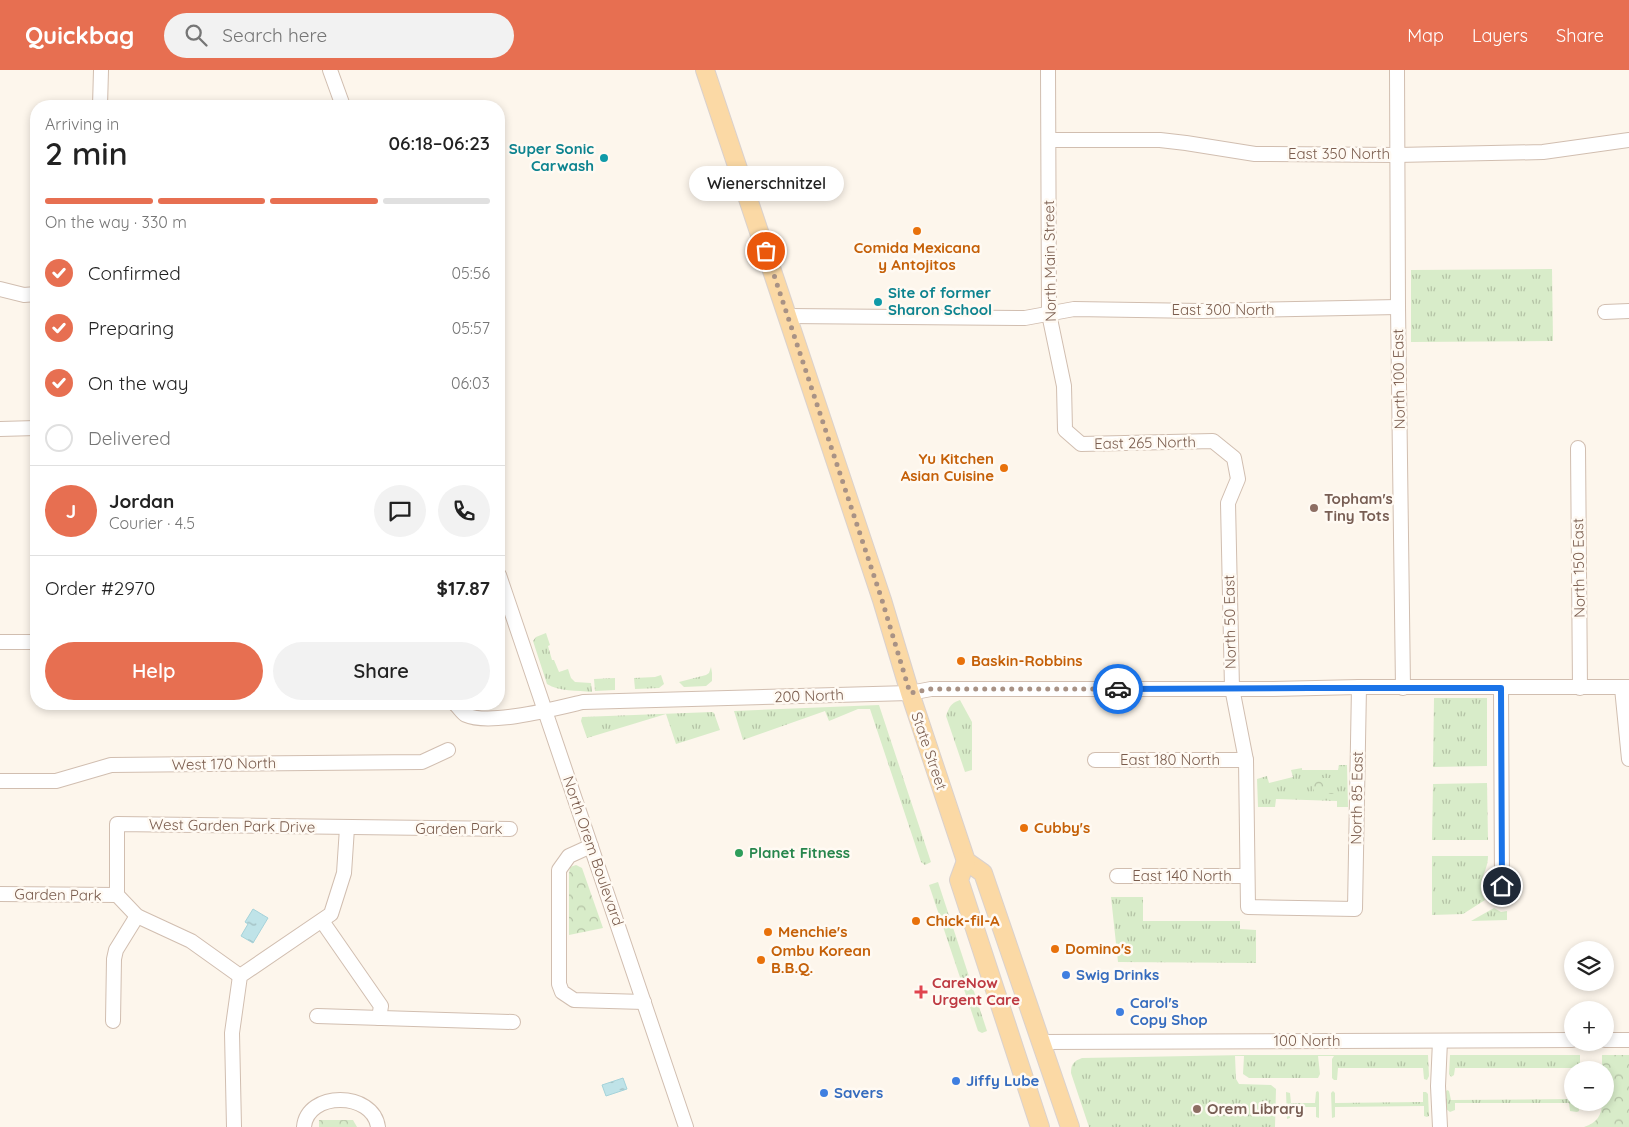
<!DOCTYPE html>
<html lang="en">
<head>
<meta charset="utf-8">
<style>
  body { margin:0; font-family:Quicksand,sans-serif; background:#f2f2f2; color:#222; height:100vh; display:flex; flex-direction:column; font-size:19px; white-space:nowrap }
  * { box-sizing:border-box; margin:0 }
  p { font-size:16px; color:#767676 }
  .icon { flex:none; width:28px; height:28px; fill:none; stroke:currentColor; stroke-width:2; stroke-linecap:round; stroke-linejoin:round }
  .map { position:relative; flex:1; overflow:hidden }
  .side { position:absolute; left:30px; top:30px; width:475px; height:610px; display:flex; flex-direction:column; background:#fff; border-radius:20px; box-shadow:0 2px 8px #0003 }
  .side>* { flex:none }
  .fabs { position:absolute; left:1564px; top:871px; display:grid; gap:10px }
  .fabs a { display:grid; place-items:center; width:50px; height:50px; border-radius:50%; background:#fff; box-shadow:0 2px 8px #0003; font-size:25px }
  .pin { position:absolute; display:grid; place-items:center; width:42px; height:42px; color:#fff; margin:-21px; border:2px solid #fff; border-radius:50%; box-shadow:0 1px 5px #0007 }
  .courier { position:absolute; display:grid; place-items:center; width:50px; height:50px; margin:-25px; border:4px solid #1a73e8; border-radius:50%; background:#fff; color:#222; box-shadow:0 1px 6px #0007 }
  .bubble { position:absolute; height:35px; border-radius:18px; background:#fff; box-shadow:0 2px 8px #0003; font-size:16px; font-weight:600; line-height:35px; text-align:center }
  .headline em { font-style:normal; font-weight:600 }
  .headline div { display:flex; flex-direction:column-reverse }
  .headline { display:flex; align-items:center; justify-content:space-between; height:85px; padding:0 15px }
  h1 { font-size:32px; font-weight:600; line-height:38px }
  .bar { display:grid; grid-template-columns:repeat(4,1fr); gap:8px 5px; align-content:center; height:60px; padding:0 15px }
  .bar i { height:6px; border-radius:4px; background:#e0e0e0 }
  .bar .current { background:#e76f51 }
  .bar p { grid-column:span 4 }
  .line { display:flex; align-items:center; gap:12px; padding:0 15px; border-top:1px solid #e0e0e0 }
  .line div { flex:1 }
  .round { display:grid; place-items:center; flex:none; width:52px; height:52px; border-radius:26px; background:#f2f2f2 }
  ol { padding:0 15px; list-style:none }
  li { display:flex; align-items:center; gap:15px; height:55px }
  li p { margin-inline-start:auto }
  li .icon { padding:5px; border-radius:50%; background:#e76f51; color:#fff; stroke-width:4 }
  li:last-child { color:#767676 }
  li i { width:28px; height:28px; border:2px solid #e0e0e0; border-radius:50% }
  .button { display:flex; gap:10px; margin-top:auto; padding:10px 15px }
  .button a { flex:1; height:58px; border-radius:30px; background:#e76f51; color:#fff; font-size:20px; font-weight:600; line-height:58px; text-align:center }
  .button a+a { background:#f2f2f2; color:#222 }
  header { display:flex; align-items:center; gap:30px; box-sizing:border-box; height:70px; padding:0 25px; background:#e76f51; color:#fff }
  header strong { font-size:24px }
  nav { display:flex; gap:28px; margin-inline-start:auto; font-size:18px }
  .search { width:350px; height:45px; background:#f2f2f2; display:flex; align-items:center; gap:12px; box-sizing:border-box; padding:0 18px; border-radius:28px; color:#767676; font-size:19px }
  .map>svg:first-child { display:block }
  .grass { fill:url(#grass-tufts) }
  .park { fill:url(#park-crowns) }
  .water { fill:url(#water-ripples); stroke:#a5d3da }
  .lines { fill:none; stroke-linecap:round; stroke-linejoin:round }
  .minor-casing { stroke:#d1beb0; stroke-width:16 }
  .major-casing { stroke:#dad1cd; stroke-width:20 }
  .minor { stroke:#fff; stroke-width:14 }
  .major { stroke:#fbd9a5; stroke-width:18 }
  .done { stroke:#a89285; stroke-width:5; stroke-dasharray:0 9 }
  .route { stroke:#1a73e8; stroke-width:6 }
  .culture-dot { fill:#0f9aa8; stroke:#fffaf3; stroke-width:2 }
  .food-dot { fill:#e8710a; stroke:#fffaf3; stroke-width:2 }
  .education-dot { fill:#8d6e63; stroke:#fffaf3; stroke-width:2 }
  .leisure-dot { fill:#2e9e5b; stroke:#fffaf3; stroke-width:2 }
  .shop-dot { fill:#3f7fe0; stroke:#fffaf3; stroke-width:2 }
  .health-dot { fill:#e0444e; stroke:#fffaf3; stroke-width:2 }
  .labels { text-anchor:middle; stroke-width:5; stroke-linejoin:round; paint-order:stroke }
  .culture-label { font-size:15px; font-weight:bold; fill:#0d838f; stroke:#fffaf3; text-anchor:end }
  .street-label { font-size:15px; fill:#7a5c4d; stroke:#fffaf3 }
  .food-label { font-size:15px; font-weight:bold; fill:#c56008; stroke:#fffaf3; text-anchor:start }
  .education-label { font-size:15px; font-weight:bold; fill:#785e54; stroke:#fffaf3; text-anchor:start }
  .leisure-label { font-size:15px; font-weight:bold; fill:#27864d; stroke:#fffaf3; text-anchor:start }
  .shop-label { font-size:15px; font-weight:bold; fill:#366cbe; stroke:#fffaf3; text-anchor:start }
  .health-label { font-size:15px; font-weight:bold; fill:#be3a42; stroke:#fffaf3; text-anchor:start }
</style>
</head>
<body>
<header>
<strong>Quickbag</strong>
<div class="search"><svg class="icon" aria-label="search" viewBox="0 0 24 24"><circle cx="10" cy="10" r="6"/><path d="M15 15l6 6"/></svg>Search here</div>
<nav><a>Map</a><a>Layers</a><a>Share</a></nav>
</header>
<div class="map">
<svg width="1629" height="1057" viewBox="0 0 1629 1057">
  <defs>
    <pattern id="grass-tufts" width="24" height="20" patternUnits="userSpaceOnUse" patternTransform="scale(1.25)"><rect width="24" height="20" fill="#d8ecc9"/><path d="M3 7l-1-3M5 7V3M7 7l1-3M15 17l-1-3M17 17v-4M19 17l1-3" fill="none" stroke="#b4c2a5"/></pattern>
    <pattern id="park-crowns" width="20" height="18" patternUnits="userSpaceOnUse" patternTransform="scale(1.25)"><rect width="20" height="18" fill="#d8ecc9"/><path d="M2 6a3 3 0 1 1 6 0M12 15a3 3 0 1 1 6 0" fill="none" stroke="#b4c2a5"/></pattern>
    <pattern id="water-ripples" width="26" height="14" patternUnits="userSpaceOnUse" patternTransform="scale(1.25)"><rect width="26" height="14" fill="#bfe3e8"/><path d="M2 4q2-2 4 0t4 0M15 11q2-2 4 0t4 0" fill="none" stroke="#a0bbbe"/></pattern>
  </defs>
  <rect width="100%" height="100%" fill="#fdf6ec"/>
  <g class="grass">
    <path d="M1552 199 1553 271 1411 272V200Z"/>
    <path d="M546 563 550 575 548 576 552 590H554L559 602 568 599 571 608 575 612 591 613 592 622C577 620 559 622 547 614L533 571 536 567Z"/>
    <path d="M711 597 712 603V611L706 616 684 617 679 612 706 605 709 603Z"/>
    <path d="M661 605 664 614 659 618 635 619 634 608 655 607Z"/>
    <path d="M615 608V620L595 621 594 609Z"/>
    <path d="M1434 628H1487V696L1433 697Z"/>
    <path d="M960 630 972 652V700L965 702 946 646C949 637 951 633 960 630Z"/>
    <path d="M879 635 931 792 925 795 921 792 870 639H858L829 651 825 641 743 670 734 641Z"/>
    <path d="M712 642 714 643 720 660 676 674 666 644 587 668 581 651 582 647Z"/>
    <path d="M1339 695H1347L1348 737H1337V731L1276 729 1275 737H1258L1257 709 1267 706 1269 713 1293 707 1291 700 1302 698V700H1338Z"/>
    <path d="M1487 713 1488 770H1432L1433 714Z"/>
    <path d="M1432 786H1488C1488 804 1474 812 1485 830L1463 844 1432 845Z"/>
    <path d="M938 812 987 961 982 963 978 961 929 815Z"/>
    <path d="M1111 827H1143V851H1240V859L1256 860V893L1118 892Z"/>
    <path d="M1494 838 1501 842 1507 841V850L1471 851Z"/>
    <path d="M1244 985H1602L1603 1000 1602 985H1580V1000H1575L1574 998H1455L1454 1005 1451 1007 1449 1004 1450 985H1428L1429 1006 1427 1010 1424 1009 1423 998H1338L1337 1010H1334L1332 1008V989L1334 986H1318L1320 1004 1318 1008H1249L1243 1004 1244 986H1235L1236 1009 1239 1014 1271 1015 1276 1019 1275 1057H1089L1071 1003C1071 994 1074 991 1082 988Z"/>
    <path d="M1447 1020 1449 1021 1451 1030 1572 1029V1032L1579 1033V1041L1577 1042 1570 1041 1569 1033H1455V1040L1450 1042 1446 1039 1445 1023Z"/>
    <path d="M1318 1021 1319 1023V1048L1316 1047V1037H1291L1290 1048 1287 1049 1286 1022 1290 1023 1291 1033H1315L1316 1022Z"/>
    <path d="M1333 1021 1335 1023V1033L1423 1032V1022H1426L1428 1024 1429 1046 1427 1047 1424 1046V1036L1335 1037V1047L1332 1048 1331 1023Z"/>
  </g>
  <g class="park">
    <rect x="1314" y="708" width="20" height="16"/>
    <path d="M576 795 582 798 603 858 569 865V804L570 797Z"/>
    <path d="M1602 985H1629V1057H1584C1597 1053 1602 1045 1602 1033L1605 1032V1000H1602Z"/>
    <path d="M319 1050H353L357 1057H319Z"/>
  </g>
  <g class="water">
    <path d="M253 839 268 848 253 873 241 866 248 854 245 852Z"/>
    <path d="M623 1008 627 1019 606 1026 602 1015Z"/>
  </g>
  <g class="lines">
    <g class="minor-casing">
      <g id="minor">
        <path d="M330 0 343 36"/>
        <path d="M1048 0 1049 244 1064 316 1065 360 1081 374 1213 371 1234 388 1238 409 1228 433 1232 618 1246 690 1248 837 1355 839 1359 617"/>
        <path d="M1397 0 1398 237 1403 618"/>
        <path d="M100 36 101 0"/>
        <path d="M1049 70H1160L1186 73 1255 84 1397 85 1543 82 1629 70"/>
        <path d="M0 219 24 225 36 224"/>
        <path d="M1605 242 1629 241"/>
        <path d="M787 246 1025 248 1074 239 1201 241 1398 237"/>
        <path d="M0 359 36 358"/>
        <path d="M1578 378 1580 618"/>
        <path d="M499 505 686 1057"/>
        <path d="M0 572H36"/>
        <path d="M1501 618 1502 816"/>
        <path d="M1622 618 1629 689"/>
        <path d="M455 634C459 637 462 643 466 645 490 656 557 638 583 632L910 623 931 619H1273L1359 617H1629"/>
        <path d="M1095 690H1246"/>
        <path d="M0 711H56L111 695 422 692 448 680"/>
        <path d="M591 776 569 786 559 800V914L562 922 574 930 644 932"/>
        <path d="M1117 806H1247"/>
        <path d="M0 824 117 825 137 846 191 871 240 906"/>
        <path d="M117 825V754L510 759"/>
        <path d="M322 851 381 936 379 948"/>
        <path d="M317 946 513 952"/>
        <path d="M113 951 114 889 116 880 137 846"/>
        <path d="M1605 970H1629"/>
        <path d="M1440 971 1438 1016 1440 1057"/>
        <path d="M1041 972 1572 970"/>
        <path d="M234 1057 232 963 240 906 331 844 344 803 347 758"/>
        <path d="M304 1057C307 1021 373 1021 378 1057"/>
      </g>
    </g>
    <g class="major-casing">
      <g id="major">
        <path d="M705 0 882 530 910 623 966 791 983 803 1070 1057"/>
        <path d="M966 791 959 810 1040 1057"/>
      </g>
    </g>
    <use href="#minor" class="minor"/>
    <use href="#major" class="major"/>
  </g>
  <g class="lines">
    <path class="done" d="M766 181 882 530 910 623 931 619H1118"/>
    <path class="route" d="M1118 619C1246 618 1373 618 1501 618L1502 816"/>
  </g>
  <g class="culture-dot">
    <circle cx="604" cy="88" r="5"/>
    <circle cx="878" cy="232" r="5"/>
  </g>
  <g class="food-dot">
    <circle cx="917" cy="161" r="5"/>
    <circle cx="1004" cy="398" r="5"/>
    <circle cx="961" cy="591" r="5"/>
    <circle cx="1024" cy="758" r="5"/>
    <circle cx="916" cy="851" r="5"/>
    <circle cx="768" cy="862" r="5"/>
    <circle cx="1055" cy="879" r="5"/>
    <circle cx="761" cy="890" r="5"/>
  </g>
  <g class="education-dot">
    <circle cx="1314" cy="438" r="5"/>
    <circle cx="1197" cy="1039" r="5"/>
  </g>
  <circle class="leisure-dot" cx="739" cy="783" r="5"/>
  <g class="shop-dot">
    <circle cx="1066" cy="905" r="5"/>
    <circle cx="1120" cy="942" r="5"/>
    <circle cx="956" cy="1011" r="5"/>
    <circle cx="824" cy="1023" r="5"/>
  </g>
  <path class="health-dot" d="M918.5 914.5h5v5h5v5h-5v5h-5v-5h-5v-5h5z"/>
  <g class="labels">
    <g class="culture-label">
      <text x="594" y="84">Super Sonic<tspan x="594" dy="17">Carwash</tspan></text>
      <text x="888" y="228" text-anchor="start">Site of former<tspan x="888" dy="17">Sharon School</tspan></text>
    </g>
    <g class="street-label">
      <text x="1339" y="89">East 350 North</text>
      <text transform="translate(1050 191) rotate(-91)" y="5">North Main Street</text>
      <text x="1223" y="245">East 300 North</text>
      <text transform="translate(1399 309) rotate(-91)" y="5">North 100 East</text>
      <text transform="translate(1145 373) rotate(-1)" y="5">East 265 North</text>
      <text transform="translate(1579 498) rotate(-91)" y="5">North 150 East</text>
      <text transform="translate(1230 552) rotate(-91)" y="5">North 50 East</text>
      <text transform="translate(809 626) rotate(-2)" y="5">200 North</text>
      <text transform="translate(929 681) rotate(71)" y="5">State Street</text>
      <text x="1170" y="695">East 180 North</text>
      <text transform="translate(224 694) rotate(-1)" y="5">West 170 North</text>
      <text transform="translate(1357 728) rotate(-89)" y="5">North 85 East</text>
      <text transform="translate(232 756) rotate(1)" y="5">West Garden Park Drive</text>
      <text x="459" y="764">Garden Park</text>
      <text transform="translate(593 781) rotate(71)" y="5">North Orem Boulevard</text>
      <text x="1182" y="811">East 140 North</text>
      <text transform="translate(58 825) rotate(1)" y="5">Garden Park</text>
      <text x="1307" y="976">100 North</text>
    </g>
    <g class="food-label">
      <text x="917" y="183" text-anchor="middle">Comida Mexicana<tspan x="917" dy="17">y Antojitos</tspan></text>
      <text x="994" y="394" text-anchor="end">Yu Kitchen<tspan x="994" dy="17">Asian Cuisine</tspan></text>
      <text x="971" y="596">Baskin-Robbins</text>
      <text x="1034" y="763">Cubby's</text>
      <text x="926" y="856">Chick-fil-A</text>
      <text x="778" y="867">Menchie's</text>
      <text x="1065" y="884">Domino's</text>
      <text x="771" y="886">Ombu Korean<tspan x="771" dy="17">B.B.Q.</tspan></text>
    </g>
    <g class="education-label">
      <text x="1324" y="434">Topham's<tspan x="1324" dy="17">Tiny Tots</tspan></text>
      <text x="1207" y="1044">Orem Library</text>
    </g>
    <g class="leisure-label">
      <text x="749" y="788">Planet Fitness</text>
    </g>
    <g class="shop-label">
      <text x="1076" y="910">Swig Drinks</text>
      <text x="1130" y="938">Carol's<tspan x="1130" dy="17">Copy Shop</tspan></text>
      <text x="966" y="1016">Jiffy Lube</text>
      <text x="834" y="1028">Savers</text>
    </g>
    <g class="health-label">
      <text x="932" y="918">CareNow<tspan x="932" dy="17">Urgent Care</tspan></text>
    </g>
  </g>
</svg>
<div class="fabs">
<a><svg class="icon" aria-label="layers" viewBox="0 0 24 24"><path d="M12 4l9 5-9 5-9-5zM3 14l9 5 9-5"/></svg></a>
<a>+</a>
<a>−</a>
</div>
<div class="pin" style="left:766px;top:181px;background:#ea580c"><svg class="icon" aria-label="bag" viewBox="0 0 24 24"><path d="M5 8h14l-1 12H6zM9 8a3 3 0 0 1 6 0"/></svg></div>
<div class="pin" style="left:1502px;top:816px;background:#1f2937"><svg class="icon" aria-label="home" viewBox="0 0 24 24"><path d="M3 11l9-7 9 7M6 9v11h12V9"/></svg></div>
<div class="courier" style="left:1118px;top:619px"><svg class="icon" aria-label="car" viewBox="0 0 24 24"><path d="M5 17H2v-5l4-1 3-4h7l3 4 3 1v5h-3M9 17h6M6 11h13"/><circle cx="7" cy="17" r="2"/><circle cx="17" cy="17" r="2"/></svg></div>
<div class="bubble" style="left:689px;top:96px;width:155px">Wienerschnitzel</div>
<section class="side">
<div class="headline"><div><h1>2 min</h1><p>Arriving in</p></div><em>06:18–06:23</em></div>
<div class="bar"><i class="current"></i><i class="current"></i><i class="current"></i><i></i><p>On the way · 330 m</p></div>
<ol>
<li><svg class="icon" aria-label="check" viewBox="0 0 24 24"><path d="M5 12l5 5 9-10"/></svg>Confirmed<p>05:56</p></li>
<li><svg class="icon" aria-label="check" viewBox="0 0 24 24"><path d="M5 12l5 5 9-10"/></svg>Preparing<p>05:57</p></li>
<li><svg class="icon" aria-label="check" viewBox="0 0 24 24"><path d="M5 12l5 5 9-10"/></svg>On the way<p>06:03</p></li>
<li><i></i>Delivered</li>
</ol>
<div class="line" style="height:90px"><b class="round" style="background:#e76f51;color:#fff">J</b><div><b>Jordan</b><p>Courier · 4.5</p></div><a class="round"><svg class="icon" aria-label="chat" viewBox="0 0 24 24"><path d="M4 5h16v11H9l-5 4z"/></svg></a><a class="round"><svg class="icon" aria-label="phone" viewBox="0 0 24 24"><path d="M5 4h4l2 5-3 2q2 4 5 5l2-3 5 2v4C11 20 4 13 5 4z"/></svg></a></div>
<div class="line" style="height:65px"><div>Order #2970</div><b>$17.87</b></div>
<div class="button"><a>Help</a><a>Share</a></div>
</section>
</div>
</body>
</html>
